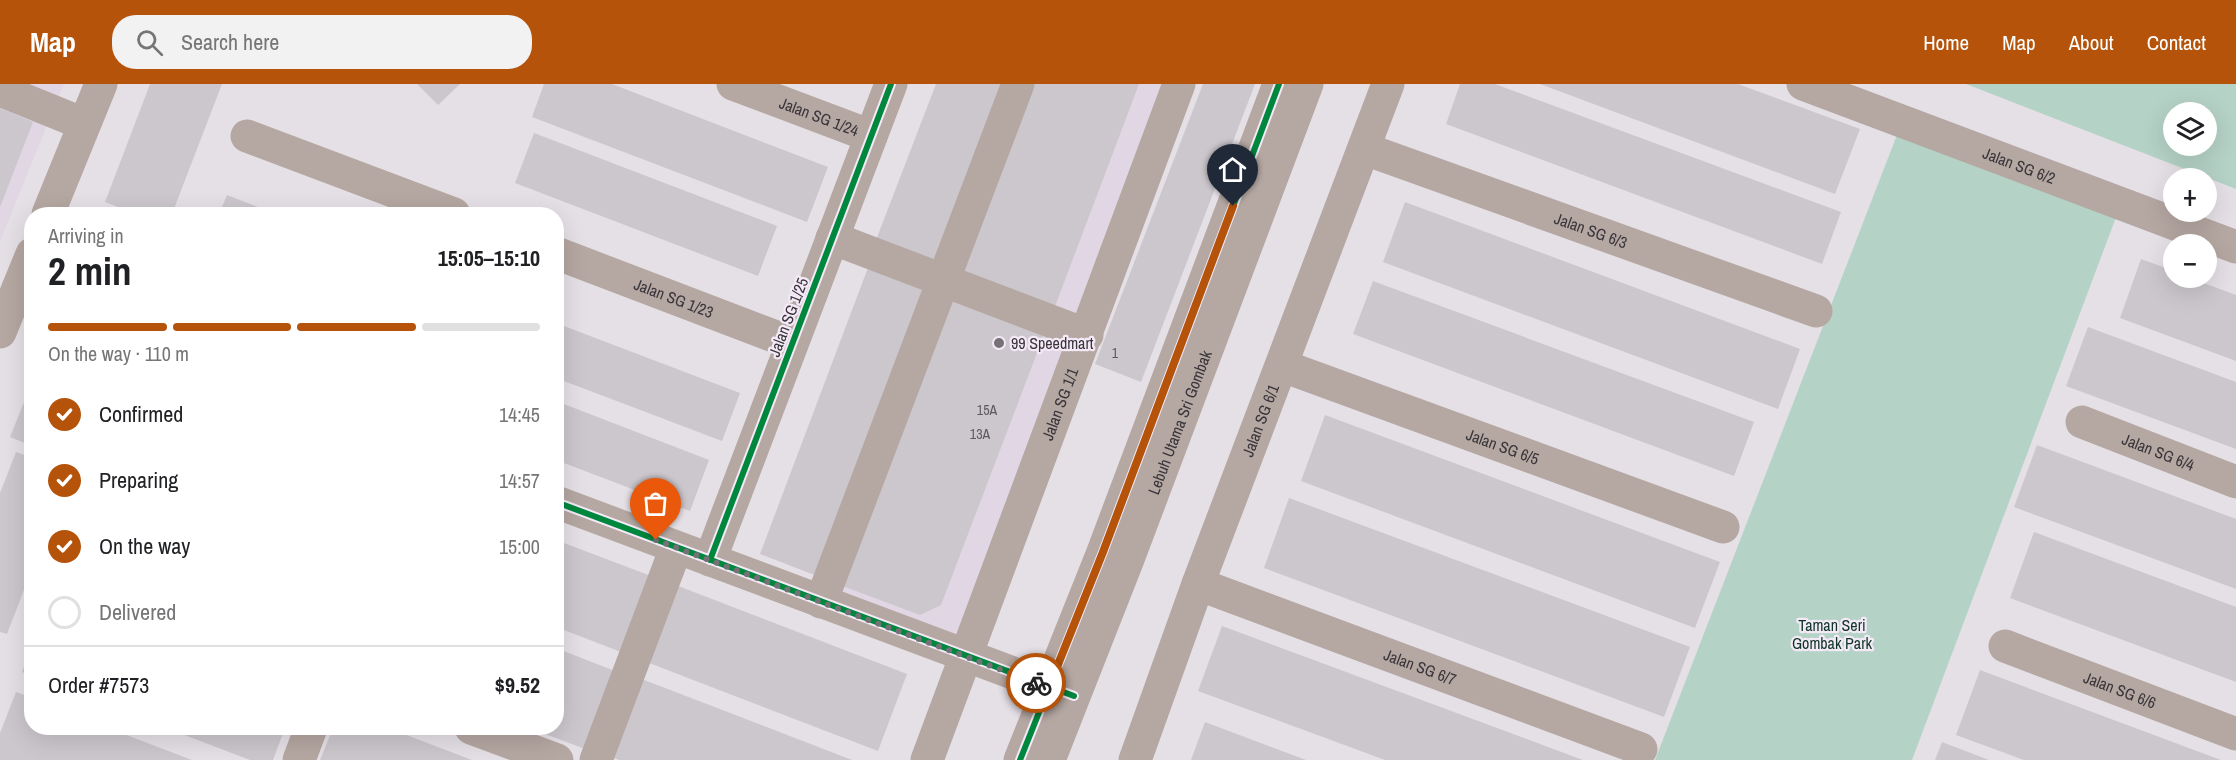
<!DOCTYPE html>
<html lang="en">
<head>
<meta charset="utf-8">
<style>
  body { margin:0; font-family:"Archivo Narrow",sans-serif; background:#f2f2f2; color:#202124; height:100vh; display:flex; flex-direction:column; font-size:22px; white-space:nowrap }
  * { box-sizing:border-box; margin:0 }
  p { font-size:20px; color:#757577 }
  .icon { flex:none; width:33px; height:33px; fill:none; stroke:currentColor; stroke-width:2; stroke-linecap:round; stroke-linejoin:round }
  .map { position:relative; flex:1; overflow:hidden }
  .details { position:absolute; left:24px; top:123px; width:540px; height:528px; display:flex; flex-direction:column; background:#fff; border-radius:24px; box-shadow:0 6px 24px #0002 }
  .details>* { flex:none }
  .controls { position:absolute; left:2163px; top:18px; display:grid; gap:12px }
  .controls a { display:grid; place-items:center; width:54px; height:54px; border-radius:50%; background:#fff; box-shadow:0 6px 24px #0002; font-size:30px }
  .pin { position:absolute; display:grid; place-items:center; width:51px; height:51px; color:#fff; margin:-62px -26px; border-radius:50% 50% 50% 0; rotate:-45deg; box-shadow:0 0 6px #0007 }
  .pin .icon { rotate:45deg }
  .courier { position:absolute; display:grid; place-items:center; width:60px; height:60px; margin:-30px; border:4px solid #b45309; border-radius:50%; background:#fff; color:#222; box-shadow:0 2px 8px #0007 }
  .overview em { font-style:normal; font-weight:700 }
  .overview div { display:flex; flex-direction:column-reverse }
  .overview { display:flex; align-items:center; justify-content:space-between; height:102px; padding:0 24px }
  h1 { font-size:39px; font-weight:700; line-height:45px }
  .bar { display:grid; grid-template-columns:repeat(4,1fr); gap:9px 6px; align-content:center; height:72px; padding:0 24px }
  .bar i { height:8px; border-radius:4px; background:#e0e0e0 }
  .bar .selected { background:#b45309 }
  .bar p { grid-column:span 4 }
  .line { display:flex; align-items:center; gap:15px; padding:0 24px; border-top:2px solid #e0e0e0 }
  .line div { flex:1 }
  ol { padding:0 24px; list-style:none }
  li { display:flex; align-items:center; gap:18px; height:66px }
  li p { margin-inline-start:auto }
  li .icon { padding:6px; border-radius:50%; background:#b45309; color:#fff; stroke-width:4 }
  li:last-child { color:#757577 }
  li i { width:33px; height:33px; border:3px solid #e0e0e0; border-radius:50% }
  header { display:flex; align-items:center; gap:36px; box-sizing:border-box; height:84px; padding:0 30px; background:#b45309; color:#fff }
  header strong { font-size:28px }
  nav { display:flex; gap:33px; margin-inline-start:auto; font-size:21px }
  .search { width:420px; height:54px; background:#f2f2f2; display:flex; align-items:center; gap:15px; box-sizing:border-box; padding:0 21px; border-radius:24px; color:#757577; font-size:22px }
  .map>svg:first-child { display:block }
  .built { fill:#e1d6e3 }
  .green { fill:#b5d2c6; fill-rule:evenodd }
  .building { fill:#cbc7cc }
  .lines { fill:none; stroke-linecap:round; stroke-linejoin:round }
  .minor { stroke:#b5a7a2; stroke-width:33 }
  .cycleway-casing { stroke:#f4eaf7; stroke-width:10 }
  .cycleway { stroke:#00873e; stroke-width:6 }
  .done { stroke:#757176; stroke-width:6; stroke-dasharray:0 10.8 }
  .route { stroke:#b45309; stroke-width:8 }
  .poi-dot { fill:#757176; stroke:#f4eaf7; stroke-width:2 }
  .labels { text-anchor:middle; stroke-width:4.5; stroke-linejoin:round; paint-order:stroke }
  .number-label { font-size:14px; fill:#5e5a5f }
  .street-label { font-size:16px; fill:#39353a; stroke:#f4eaf7 }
  .poi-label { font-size:16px; fill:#39353a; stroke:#f4eaf7; text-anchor:start }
  .park-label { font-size:16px; fill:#0e3525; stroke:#f4eaf7 }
</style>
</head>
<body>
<header>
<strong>Map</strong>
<div class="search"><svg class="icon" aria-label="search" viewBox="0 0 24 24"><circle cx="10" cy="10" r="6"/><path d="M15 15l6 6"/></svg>Search here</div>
<nav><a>Home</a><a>Map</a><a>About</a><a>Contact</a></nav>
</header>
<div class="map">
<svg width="2236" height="676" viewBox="0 0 2236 676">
  <rect width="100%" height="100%" fill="#e5e0e6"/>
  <g class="built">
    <path d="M0 0H64L0 157Z"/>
    <path d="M1029 0H1162L956 557 835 509Z"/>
  </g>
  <g class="green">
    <path d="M1966 0H2236V105ZM2174 28H2206V62H2174Z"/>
    <path d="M1902 38 2121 120 1912 676H1655Z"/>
  </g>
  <g class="building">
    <path d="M150 0H222L172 130H136L105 118Z"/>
    <path d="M417 0H460L438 21Z"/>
    <path d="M544 0H612L828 83 807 138 532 33Z"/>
    <path d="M936 0H1005L936 179 876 156Z"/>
    <path d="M1030 0H1139L1054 225 959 189Z"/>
    <path d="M1203 0H1255L1141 298 1095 280Z"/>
    <path d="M1460 0H1495L1841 128 1822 180 1446 40Z"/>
    <path d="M1540 0H1738L1860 45 1835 110Z"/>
    <path d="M0 24 33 38 0 123Z"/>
    <path d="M534 49 777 142 758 192 515 99Z"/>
    <path d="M227 111 276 130H219Z"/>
    <path d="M1405 118 1800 265 1778 325 1383 178Z"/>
    <path d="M2141 175 2174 187V194H2190L2236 211V277L2120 234Z"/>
    <path d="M869 181 927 204 817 492 760 470Z"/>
    <path d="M1373 197 1754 338 1734 392 1353 250Z"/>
    <path d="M950 212 1045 248 941 521 920 531 840 501Z"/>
    <path d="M556 239 740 309 722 357 556 294Z"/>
    <path d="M2088 243 2236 298V365L2066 302Z"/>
    <path d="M31 301H32V362L10 353Z"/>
    <path d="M556 317 709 376 690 427 556 376Z"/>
    <path d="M1325 331 1720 478 1695 544 1301 397Z"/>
    <path d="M2037 361 2236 435V505L2014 423Z"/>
    <path d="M16 368 32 374V485L7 550 0 548V409Z"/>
    <path d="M1289 414 1690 563 1664 633 1264 484Z"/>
    <path d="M2034 448 2236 523V598L2010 514Z"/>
    <path d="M556 456 651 492 621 568 556 543Z"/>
    <path d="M673 500 907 590 878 667 644 577Z"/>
    <path d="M1222 542 1583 676H1385L1198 607Z"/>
    <path d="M31 564H32V592L22 588Z"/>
    <path d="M556 564 615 587 585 665 529 644H556Z"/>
    <path d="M1980 586 2221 676H2024L1956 651Z"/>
    <path d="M639 594 852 676H619L609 672Z"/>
    <path d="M16 608 32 614V644H108L192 676H0V649Z"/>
    <path d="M1205 638 1306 676H1191Z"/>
    <path d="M166 644H285L273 676H250Z"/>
    <path d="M333 644H388L472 676H320Z"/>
    <path d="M1942 658 1989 676H1935Z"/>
  </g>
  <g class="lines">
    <g class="minor">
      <path id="s1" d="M733 0 871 52"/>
      <path id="s2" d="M1803 0 2236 163"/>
      <path d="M0 6 84 40"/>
      <path d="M247 52 454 130"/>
      <path id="s3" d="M1365 65 1816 227"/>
      <path d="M48 130 101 0"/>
      <path d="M832 154 1087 251"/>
      <path id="s4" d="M556 169 792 259"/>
      <path d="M0 248 32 170"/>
      <path id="s5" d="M1283 282 1723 443"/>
      <path id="s6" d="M2082 338 2236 398"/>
      <path d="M556 418 1069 610"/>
      <path d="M710 476 891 0"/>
      <path id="s7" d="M1198 500 1641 665"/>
      <path d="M821 518 1018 0"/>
      <path id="s8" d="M2005 562 2236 650"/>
      <path d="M471 644 557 676"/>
      <path d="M299 676 311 644"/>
      <path d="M596 676 676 464"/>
      <path id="s9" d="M927 676 1179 0"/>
      <path d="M1020 676 1103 468 1279 0"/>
      <path id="s10" d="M1049 676 1128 475 1307 0"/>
      <path id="s11" d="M1135 676 1198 500 1388 0"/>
    </g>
    <g class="cycleway-casing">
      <g id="cycleway">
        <path d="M556 418 1074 612"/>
        <path d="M710 476 891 0"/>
        <path d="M1020 676 1103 468 1279 0"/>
      </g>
    </g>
    <use href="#cycleway" class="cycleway"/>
  </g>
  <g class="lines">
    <path class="done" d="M656 456 1036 599"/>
    <path class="route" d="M1036 599 1049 603 1103 468 1233 122"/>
  </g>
  <circle class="poi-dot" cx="999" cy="259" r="6"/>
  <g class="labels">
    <g class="number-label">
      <text x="1115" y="274">1</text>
      <text x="987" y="331">15A</text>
      <text x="980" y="355">13A</text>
    </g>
    <g class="street-label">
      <text dy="6" stroke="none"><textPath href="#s1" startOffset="92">Jalan SG 1/24</textPath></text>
      <text dy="6" stroke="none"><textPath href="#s2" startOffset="231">Jalan SG 6/2</textPath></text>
      <text dy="6" stroke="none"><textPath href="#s3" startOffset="240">Jalan SG 6/3</textPath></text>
      <text dy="6" stroke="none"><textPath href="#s4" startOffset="126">Jalan SG 1/23</textPath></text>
      <text transform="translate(788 233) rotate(-69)" y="6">Jalan SG 1/25</text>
      <text dy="6" stroke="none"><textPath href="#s9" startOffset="380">Jalan SG 1/1</textPath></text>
      <text dy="6" stroke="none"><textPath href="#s11" startOffset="362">Jalan SG 6/1</textPath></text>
      <text dy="6" stroke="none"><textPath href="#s10" startOffset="362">Lebuh Utama Sri Gombak</textPath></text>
      <text dy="6" stroke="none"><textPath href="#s5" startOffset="234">Jalan SG 6/5</textPath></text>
      <text dy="6" stroke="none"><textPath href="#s6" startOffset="82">Jalan SG 6/4</textPath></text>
      <text dy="6" stroke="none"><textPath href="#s7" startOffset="237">Jalan SG 6/7</textPath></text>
      <text dy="6" stroke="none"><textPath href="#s8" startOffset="123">Jalan SG 6/6</textPath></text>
    </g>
    <g class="poi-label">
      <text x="1011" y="265">99 Speedmart</text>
    </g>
    <g class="park-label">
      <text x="1832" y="547">Taman Seri<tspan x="1832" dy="18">Gombak Park</tspan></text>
    </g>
  </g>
</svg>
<div class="controls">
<a><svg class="icon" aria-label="layers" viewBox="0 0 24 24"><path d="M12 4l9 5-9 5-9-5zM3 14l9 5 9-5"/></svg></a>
<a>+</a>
<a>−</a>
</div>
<div class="pin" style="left:656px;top:456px;background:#ea580c"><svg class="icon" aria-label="bag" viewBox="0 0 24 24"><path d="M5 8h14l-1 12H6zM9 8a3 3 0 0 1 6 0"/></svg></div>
<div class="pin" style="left:1233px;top:122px;background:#1f2937"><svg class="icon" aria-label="home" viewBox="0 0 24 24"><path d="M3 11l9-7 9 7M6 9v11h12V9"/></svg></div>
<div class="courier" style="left:1036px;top:599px"><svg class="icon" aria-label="bike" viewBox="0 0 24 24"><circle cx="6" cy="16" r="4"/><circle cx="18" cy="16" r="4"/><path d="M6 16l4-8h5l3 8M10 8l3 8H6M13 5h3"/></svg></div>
<section class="details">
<div class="overview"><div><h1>2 min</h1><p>Arriving in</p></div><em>15:05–15:10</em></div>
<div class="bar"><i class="selected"></i><i class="selected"></i><i class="selected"></i><i></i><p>On the way · 110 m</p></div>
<ol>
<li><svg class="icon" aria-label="check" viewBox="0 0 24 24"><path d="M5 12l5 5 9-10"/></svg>Confirmed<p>14:45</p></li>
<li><svg class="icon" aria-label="check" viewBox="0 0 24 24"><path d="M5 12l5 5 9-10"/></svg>Preparing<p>14:57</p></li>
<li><svg class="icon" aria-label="check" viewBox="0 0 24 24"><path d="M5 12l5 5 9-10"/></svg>On the way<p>15:00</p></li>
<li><i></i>Delivered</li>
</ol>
<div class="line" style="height:78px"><div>Order #7573</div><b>$9.52</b></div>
</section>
</div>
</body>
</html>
